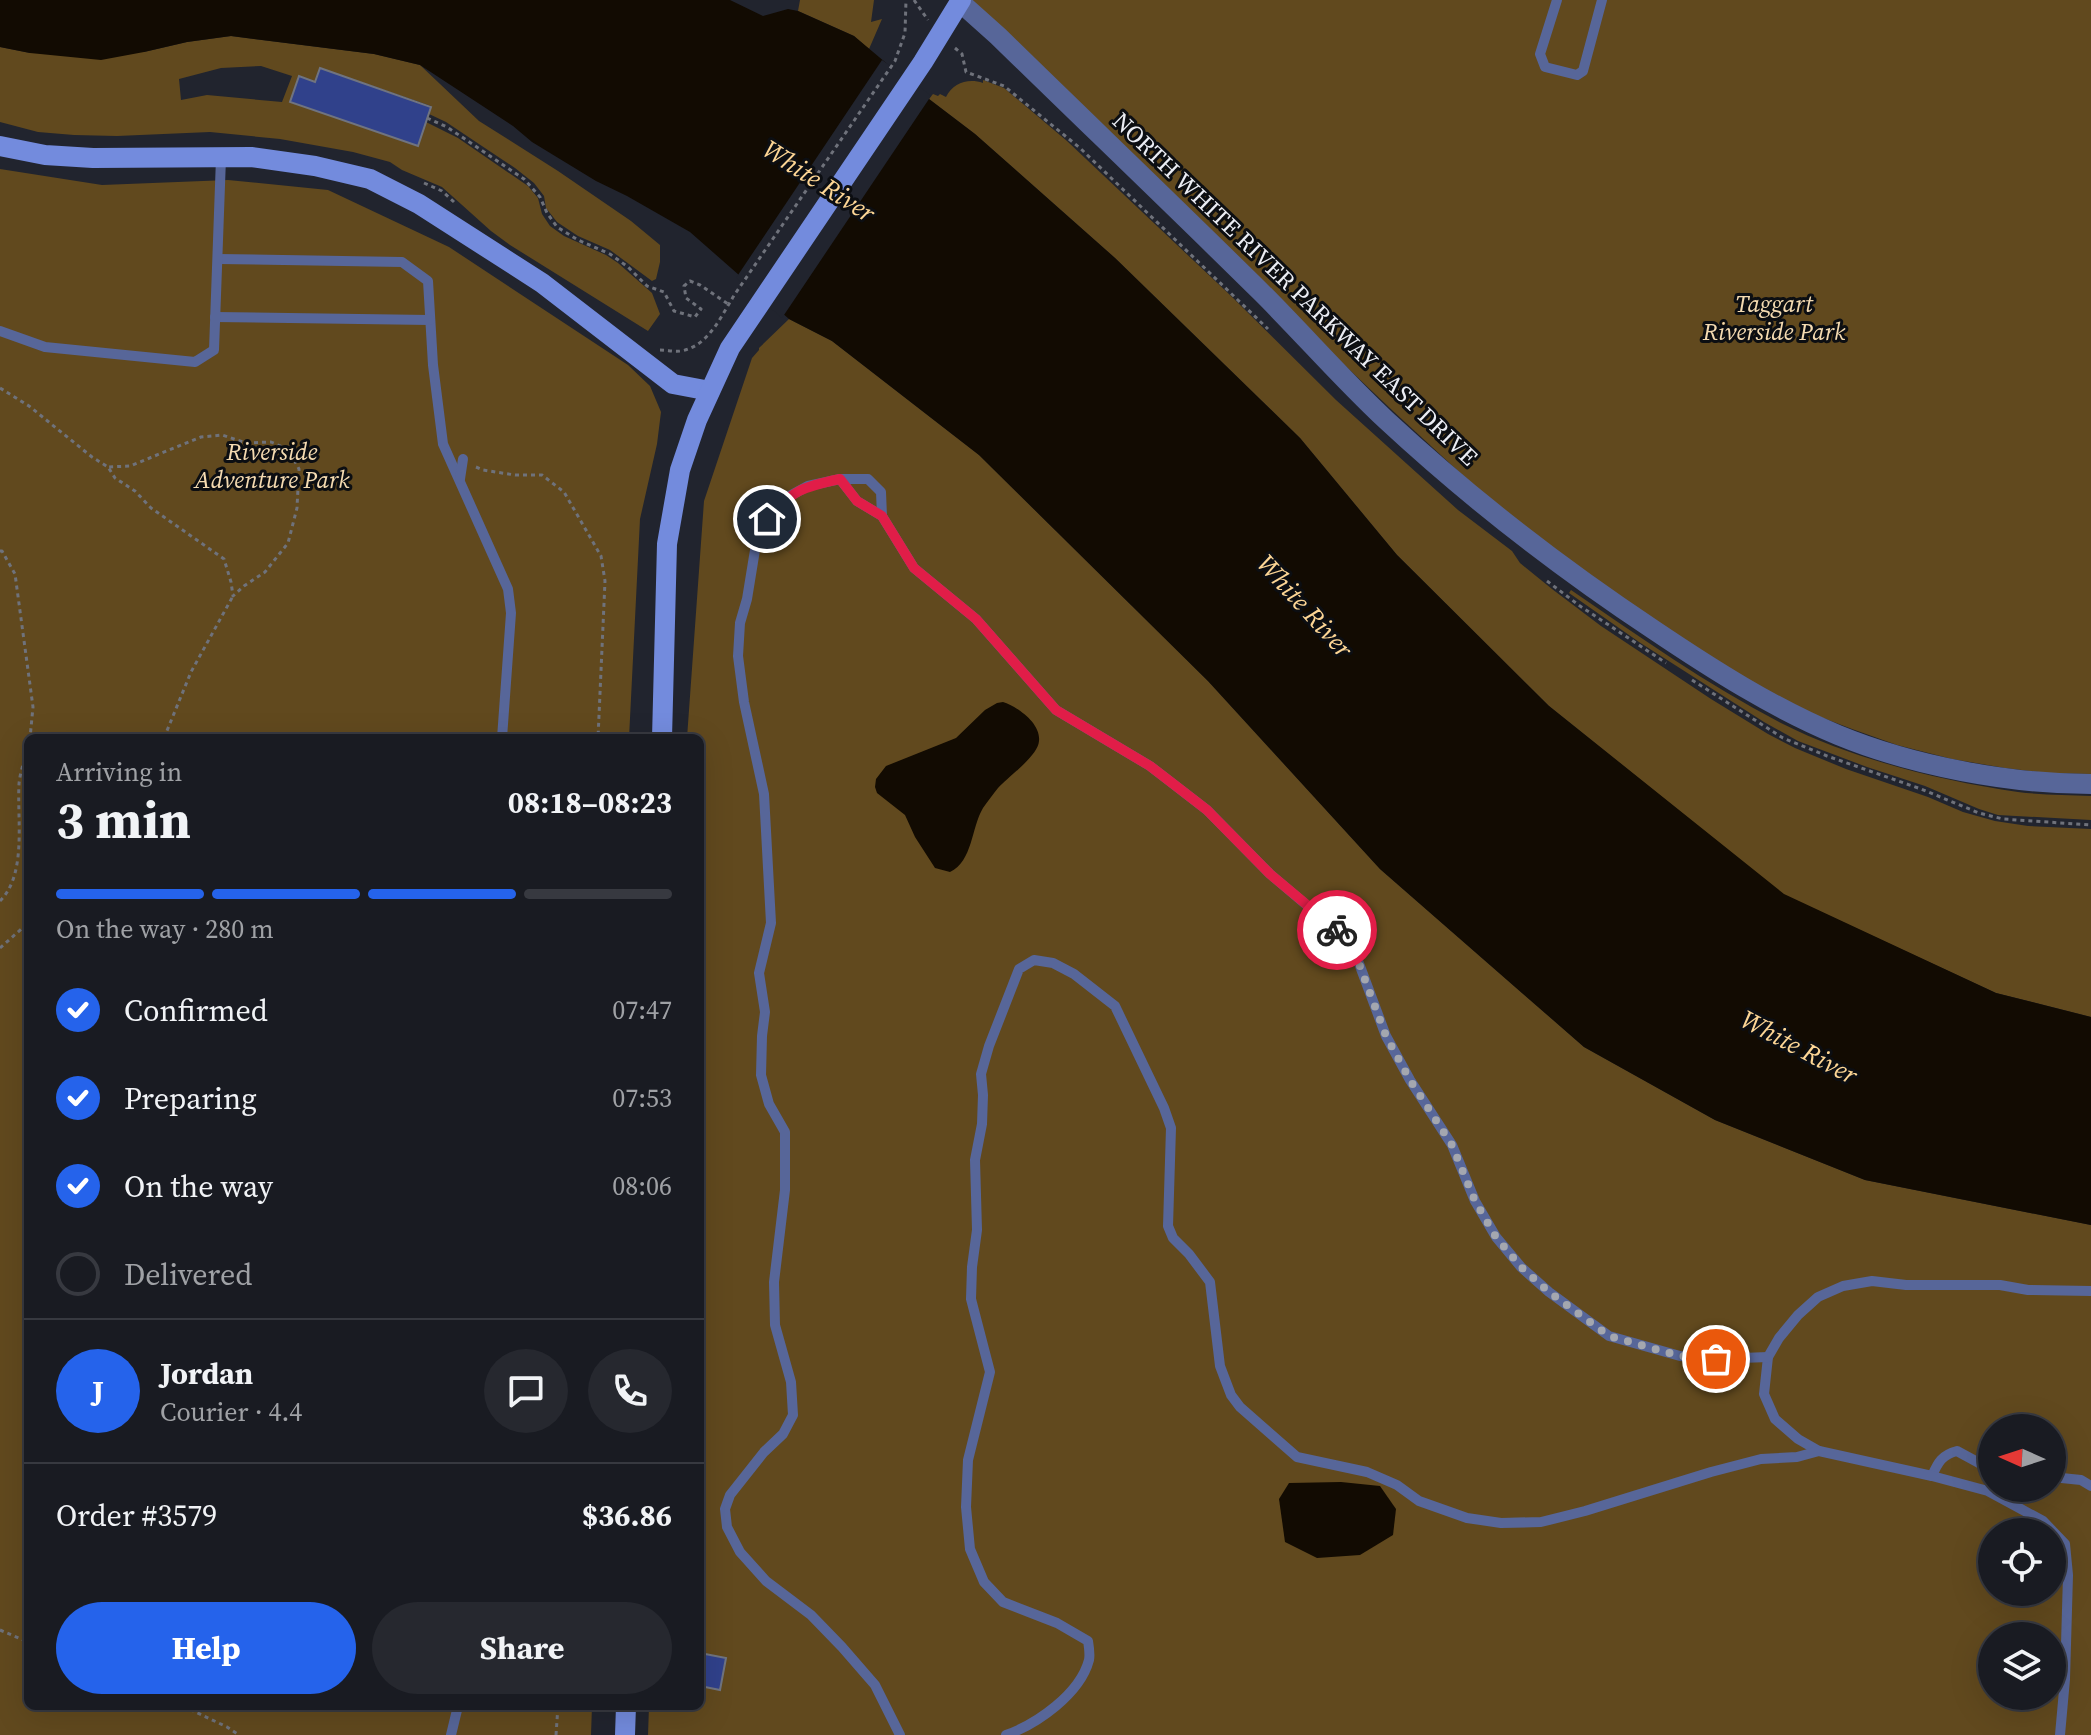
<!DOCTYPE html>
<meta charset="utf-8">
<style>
body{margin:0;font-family:"Source Serif 4",serif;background:#26282f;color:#f1f3f6;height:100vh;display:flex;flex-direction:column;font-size:30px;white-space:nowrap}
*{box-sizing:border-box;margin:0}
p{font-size:26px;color:#9fa1a5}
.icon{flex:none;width:44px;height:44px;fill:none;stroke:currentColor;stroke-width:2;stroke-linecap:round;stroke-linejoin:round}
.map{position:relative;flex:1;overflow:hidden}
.drawer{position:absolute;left:24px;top:734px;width:680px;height:976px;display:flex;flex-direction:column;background:#191b22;border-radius:12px;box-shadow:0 8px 32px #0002,0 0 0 2px #373940}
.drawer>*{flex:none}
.needle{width:52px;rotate:273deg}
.buttons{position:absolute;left:1978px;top:1414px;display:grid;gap:16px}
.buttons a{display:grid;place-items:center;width:88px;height:88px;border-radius:50%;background:#191b22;box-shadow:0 8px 32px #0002,0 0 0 2px #373940;font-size:40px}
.pin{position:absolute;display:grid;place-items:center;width:68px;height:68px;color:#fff;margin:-34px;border:4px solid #fff;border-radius:50%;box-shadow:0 2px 8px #0007}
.courier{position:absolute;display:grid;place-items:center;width:80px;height:80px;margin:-40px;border:6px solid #e11d48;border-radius:50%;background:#fff;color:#222;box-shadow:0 2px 10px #0007}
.overview em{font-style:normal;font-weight:700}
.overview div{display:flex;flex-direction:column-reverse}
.overview{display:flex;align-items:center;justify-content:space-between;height:136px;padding:0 32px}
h1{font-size:52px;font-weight:700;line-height:60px}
.bar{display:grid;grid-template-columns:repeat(4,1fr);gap:12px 8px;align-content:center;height:96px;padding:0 32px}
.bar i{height:10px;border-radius:6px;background:#373940}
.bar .active{background:#2563eb}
.bar p{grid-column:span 4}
.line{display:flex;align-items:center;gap:20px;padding:0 32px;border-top:2px solid #373940}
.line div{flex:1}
.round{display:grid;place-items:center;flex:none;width:84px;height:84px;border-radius:42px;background:#26282f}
ol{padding:0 32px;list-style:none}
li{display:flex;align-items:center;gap:24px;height:88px}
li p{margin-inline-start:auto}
li .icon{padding:8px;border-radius:50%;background:#2563eb;color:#fff;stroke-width:4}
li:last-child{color:#9fa1a5}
li i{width:44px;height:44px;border:4px solid #373940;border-radius:50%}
.action{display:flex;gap:16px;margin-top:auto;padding:16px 32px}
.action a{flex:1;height:92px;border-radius:48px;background:#2563eb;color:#fff;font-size:32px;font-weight:700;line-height:92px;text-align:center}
.action a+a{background:#26282f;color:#f1f3f6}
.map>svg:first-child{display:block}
</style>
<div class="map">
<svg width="2091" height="1735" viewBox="0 0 2091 1735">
<rect width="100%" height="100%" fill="#21242e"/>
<g fill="#61491e" fill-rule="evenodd">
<path d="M 800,0 L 874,0 L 871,22 L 882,19 L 869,49 L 854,36 L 798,11 Z"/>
<path d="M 959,0 L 2091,0 L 2091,774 L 2047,773 L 2005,768 L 1952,759 L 1897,745 L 1852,729 L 1810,713 L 1740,679 L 1600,585 L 1496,506 L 1393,411 Z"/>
<path d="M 231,36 L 374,54 L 420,65 L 479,121 L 558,171 L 631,221 L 660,245 L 660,262 L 656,279 L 652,281 L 610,250 L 578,236 L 557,222 L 546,208 L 544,196 L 534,183 L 515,168 L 446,122 L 429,114 L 431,106 L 320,68 L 315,82 L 298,77 L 290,102 L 417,146 L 426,122 L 458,138 L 528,186 L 538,198 L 542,214 L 550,226 L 564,236 L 606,255 L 618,263 L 652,293 L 660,314 L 648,331 L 510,245 L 491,231 L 442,187 L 402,170 L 390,162 L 353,152 L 280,139 L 210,132 L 117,136 L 74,135 L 38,132 L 0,122 L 0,47 L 30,53 L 144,52 L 187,42 ZM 261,66 L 292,76 L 282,102 L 207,95 L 181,100 L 179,79 L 221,68 Z"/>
<path d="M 983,80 L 1004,88 L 1067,141 L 1230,295 L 1336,400 L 1458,510 L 1512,551 L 1520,563 L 1552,589 L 1601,626 L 1711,699 L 1768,734 L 1795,748 L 1846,769 L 1928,797 L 1963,812 L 1995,821 L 2028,826 L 2091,829 L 2091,1017 L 1996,993 L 1784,895 L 1549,706 L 1397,555 L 1300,438 L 1115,258 L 975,134 L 929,99 L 933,94 L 938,96 L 940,94 L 946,97 C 953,83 968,78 983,83 Z"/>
<path d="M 0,169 L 102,185 L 228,180 L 328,190 L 449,247 L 628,365 L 650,386 L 661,412 L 657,444 L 640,519 L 629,738 L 28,738 L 28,1706 L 592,1706 L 591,1735 L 0,1735 Z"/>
<path d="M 789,319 L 832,341 L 979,455 L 1208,681 L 1380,869 L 1584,1047 L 1715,1120 L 1865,1180 L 2091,1225 L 2091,1735 L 648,1735 L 649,1706 L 700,1706 L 700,738 L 687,738 L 704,501 L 752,358 L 759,350 L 759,348 ZM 1992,1428 L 2052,1428 L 2052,1488 L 1992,1488 ZM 1992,1532 L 2052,1532 L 2052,1592 L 1992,1592 ZM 1992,1636 L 2052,1636 L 2052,1696 L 1992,1696 Z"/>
<path d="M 1571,590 C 1640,637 1709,686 1783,724 C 1852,759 1942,781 2018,792 C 2042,795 2067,795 2091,796 L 2091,820 L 1998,815 L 1979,809 L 1925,786 L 1867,767 L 1798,741 L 1764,722 L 1639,642 L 1569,593 Z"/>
</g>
<g fill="#120b02">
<path d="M 0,0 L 730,0 L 763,16 L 788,9 L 798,11 L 854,36 L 929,99 L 975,134 L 1115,258 L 1300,438 L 1397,555 L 1549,706 L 1784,894 L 1996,993 L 2091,1017 L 2091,1225 L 1865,1180 L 1715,1120 L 1584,1047 L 1380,869 L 1208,681 L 979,455 L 832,341 L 789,319 L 690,232 L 627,196 L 596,181 L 532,142 L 513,126 L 420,65 L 374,54 L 231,36 L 187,42 L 144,52 L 101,60 L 30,53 L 0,47 Z"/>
<path d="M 1003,702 C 1018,707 1041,723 1039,741 C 1038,756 1009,776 998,788 C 993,794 988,801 983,808 C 971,828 973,861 950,872 L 935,868 L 915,837 L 905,815 L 877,793 L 875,787 L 876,779 L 886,766 L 956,738 L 985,710 L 997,703 Z"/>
<path d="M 1341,1482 L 1380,1486 L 1396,1509 L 1393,1535 L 1360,1555 L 1317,1558 L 1285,1542 L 1279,1499 L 1289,1483 Z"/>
</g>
<path fill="#21242e" d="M 882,60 L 913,81 L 931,96 L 782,318 L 736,278 Z"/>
<g fill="#30418b" stroke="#707480" stroke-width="2">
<path d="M 320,68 L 431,107 L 418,146 L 290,102 L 299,76 L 315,82 Z"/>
<path d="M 700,1653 L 726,1658 L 720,1690 L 700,1686 Z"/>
</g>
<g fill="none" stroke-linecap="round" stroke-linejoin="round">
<g stroke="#6f727b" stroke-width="3" stroke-dasharray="4 4" stroke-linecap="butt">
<path d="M 914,0 L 928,20"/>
<path d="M 955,48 L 962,54 L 966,72 L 1004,86 L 1080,148 L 1268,329"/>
<path d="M 427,118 L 447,127 L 524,179 L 540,197 L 547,213 L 557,227 L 578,240 L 610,254 L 628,267 L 647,286 L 664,292 L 674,311 L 695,317 L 701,309 L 686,298 L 684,286 L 690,281 L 700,285 L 728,304"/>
<path d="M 424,183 L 442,191 L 454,202"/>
<path d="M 660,350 C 667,350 674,352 681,351 C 709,346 721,316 735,294 L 895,61 L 905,33 L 906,0"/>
<path d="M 0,388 L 29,406 L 92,457 L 108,467 L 115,478 L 135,491 L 151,508 L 224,559 L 231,582 L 233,596 L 244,586 L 265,572 L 288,543 L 297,508 L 299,469 L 289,450 L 271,442 L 246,443 L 222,435 L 201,437 L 130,466 L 108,467"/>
<path d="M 476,467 L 483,470 L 515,475 L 542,475 L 564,492 L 601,556 L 605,581 L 598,738"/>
<path d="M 0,551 L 2,551 L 15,574 L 33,707 L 30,738"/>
<path d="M 1547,581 L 1580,606 L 1666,663"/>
<path d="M 1692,680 L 1783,738 L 1827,756 L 1921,789 L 1979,813 L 2003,819 L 2091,825"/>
<path d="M 164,738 L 191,672 L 233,596"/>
<path d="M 0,901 C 27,874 17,820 19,784 C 20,772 25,759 28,747"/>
<path d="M 0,948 L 28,923"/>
<path d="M 0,1630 L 28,1642"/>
<path d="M 183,1706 L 227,1727 L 239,1735"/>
<path d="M 556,1735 L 558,1706"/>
</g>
<g stroke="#576699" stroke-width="10">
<path d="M 1557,0 L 1540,54 L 1545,67 L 1577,75 L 1583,71 L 1602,0"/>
<path d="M 218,259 L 402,262 L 428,281 L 433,365 L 443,444 L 508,589 L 511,613 L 502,738"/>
<path d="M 215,317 L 430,320"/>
<path d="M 0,331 L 45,347 L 195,362 L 214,350 L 221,158"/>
<path d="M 460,479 L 463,459"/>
<path d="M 840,479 L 857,501 L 882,516"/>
<path d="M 1819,1451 L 1798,1439 L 1775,1419 L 1764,1394 L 1768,1357 L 1779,1338 L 1798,1315 L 1818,1297 L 1843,1286 L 1872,1281 L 1906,1285 L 2000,1285 L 2028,1290 L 2091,1291"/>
<path d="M 1932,1476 C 1938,1462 1942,1455 1957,1451 L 1992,1470"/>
<path d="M 2052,1477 L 2081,1480 L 2091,1486"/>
<path d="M 451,1735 L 458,1706"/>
<path d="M 900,1735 L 875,1685 L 842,1647 L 811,1615 L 766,1581 L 740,1552 L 727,1527 L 725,1509 L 730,1495 L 764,1452 L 783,1434 L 793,1415 L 791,1382 L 775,1325 L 774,1282 L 785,1190 L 785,1132 L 769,1104 L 761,1075 L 762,1036 L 765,1012 L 759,973 L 771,923 L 764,794 L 744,702 L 738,656 L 740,623 L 747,599 L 755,550 L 767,519 L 786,498 L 808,486 L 840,479 L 868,479 L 881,492 L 882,516 L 914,568 L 976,619 L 1056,710 L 1150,766 L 1207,810 L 1270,874 L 1342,935 L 1354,950 L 1386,1036 L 1410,1080 L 1452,1145 L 1475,1201 L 1496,1237 L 1521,1267 L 1549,1292 L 1609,1336 L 1680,1356 L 1716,1359 L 1768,1357"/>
<path d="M 1006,1735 C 1037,1724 1080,1694 1089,1660 C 1090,1655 1089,1647 1088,1641 L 1057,1623 L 1003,1602 L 984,1582 L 970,1549 L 966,1507 L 968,1460 L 990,1372 L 971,1299 L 972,1267 L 977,1230 L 975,1160 L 982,1124 L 983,1095 L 981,1074 L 989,1046 L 1019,969 L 1034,960 L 1053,963 L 1074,974 L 1115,1006 L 1164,1108 L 1171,1128 L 1168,1226 L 1173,1238 L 1189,1254 L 1210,1282 L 1220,1366 L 1231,1395 L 1240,1407 L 1297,1457 L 1367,1472 L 1397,1485 L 1419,1501 L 1467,1518 L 1501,1523 L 1541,1522 L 1585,1511 L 1711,1472 L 1761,1459 L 1797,1457 L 1819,1451 L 1932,1476 L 1988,1491 L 2043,1521 L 2065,1544 L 2068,1575 L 2065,1679 L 2060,1735"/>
</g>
<path stroke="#576699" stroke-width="20" d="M 960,2 L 998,36 C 1086,122 1175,207 1262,293 C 1304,335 1343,380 1386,420 C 1470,498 1559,567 1654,630 C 1712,669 1773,708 1838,735 C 1913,766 2010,784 2091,784"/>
<g stroke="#738bdd" stroke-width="20">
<path d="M 0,146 L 45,155 L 93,158 L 251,157 L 315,166 L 370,179 L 419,204 L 542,283 L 673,384 L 710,391"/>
<path d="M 662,738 L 667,544 L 680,470 L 697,420 L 730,348 L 923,62 L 961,0"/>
<path d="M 625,1735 L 626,1706"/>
</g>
</g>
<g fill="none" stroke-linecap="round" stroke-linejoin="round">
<path stroke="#a4a7af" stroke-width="8" stroke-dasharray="0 14.4" d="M 1337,930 L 1354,950 L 1386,1036 L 1410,1080 L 1452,1145 L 1475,1201 L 1496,1237 L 1521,1267 L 1549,1292 L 1609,1336 L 1680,1356 L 1716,1359"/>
<path stroke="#e11d48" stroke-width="10" d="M 767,519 C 793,490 802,487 840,479 L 857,501 L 882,516 L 914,568 L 976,619 L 1056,710 L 1150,766 L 1176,786 L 1207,810 L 1270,874 L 1337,930"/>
</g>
<g text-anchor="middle" stroke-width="6" stroke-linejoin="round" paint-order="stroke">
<g font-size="24" fill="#ebedf4" stroke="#0c0e12">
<text transform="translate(1295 289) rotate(44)" y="8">NORTH WHITE RIVER PARKWAY EAST DRIVE</text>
</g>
<g font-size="24" font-style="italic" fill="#f5dbb1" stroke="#0c0e12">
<text x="1774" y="312">Taggart<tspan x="1774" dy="28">Riverside Park</tspan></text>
<text x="272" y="460">Riverside<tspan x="272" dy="28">Adventure Park</tspan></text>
</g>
<g font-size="26" font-style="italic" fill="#fdd695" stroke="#0c0e12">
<text transform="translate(819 181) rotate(33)" y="9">White River</text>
<text transform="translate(1305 606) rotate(48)" y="9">White River</text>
<text transform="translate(1799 1047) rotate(28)" y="9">White River</text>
</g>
</g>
</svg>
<div class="buttons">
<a><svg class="needle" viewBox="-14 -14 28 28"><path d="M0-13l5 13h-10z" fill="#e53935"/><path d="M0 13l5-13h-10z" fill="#9fa1a5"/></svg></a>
<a><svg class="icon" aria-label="locate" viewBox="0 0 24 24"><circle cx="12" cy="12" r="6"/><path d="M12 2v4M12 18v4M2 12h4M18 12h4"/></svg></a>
<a><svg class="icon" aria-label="layers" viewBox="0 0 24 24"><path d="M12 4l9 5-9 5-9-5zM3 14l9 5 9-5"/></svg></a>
</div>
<div class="pin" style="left:1716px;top:1359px;background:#ea580c"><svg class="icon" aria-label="bag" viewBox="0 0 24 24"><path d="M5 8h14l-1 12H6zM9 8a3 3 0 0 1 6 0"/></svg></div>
<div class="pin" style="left:767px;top:519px;background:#1f2937"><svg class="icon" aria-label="home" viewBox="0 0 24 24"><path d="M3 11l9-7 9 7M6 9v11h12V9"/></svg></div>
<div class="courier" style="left:1337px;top:930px"><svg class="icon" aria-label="bike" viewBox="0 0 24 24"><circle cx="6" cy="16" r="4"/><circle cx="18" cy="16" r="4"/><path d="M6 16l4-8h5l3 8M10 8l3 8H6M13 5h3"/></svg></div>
<section class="drawer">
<div class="overview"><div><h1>3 min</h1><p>Arriving in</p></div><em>08:18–08:23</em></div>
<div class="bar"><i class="active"></i><i class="active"></i><i class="active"></i><i></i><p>On the way · 280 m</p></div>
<ol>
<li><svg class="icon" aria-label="check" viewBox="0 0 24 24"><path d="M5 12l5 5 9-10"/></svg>Confirmed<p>07:47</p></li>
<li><svg class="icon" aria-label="check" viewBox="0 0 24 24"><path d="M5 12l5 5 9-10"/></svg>Preparing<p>07:53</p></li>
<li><svg class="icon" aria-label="check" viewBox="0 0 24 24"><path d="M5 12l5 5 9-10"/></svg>On the way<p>08:06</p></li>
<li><i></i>Delivered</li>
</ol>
<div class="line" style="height:144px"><b class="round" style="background:#2563eb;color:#fff">J</b><div><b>Jordan</b><p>Courier · 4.4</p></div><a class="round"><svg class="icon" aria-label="chat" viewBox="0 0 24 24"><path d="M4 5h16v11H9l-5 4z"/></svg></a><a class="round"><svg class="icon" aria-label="phone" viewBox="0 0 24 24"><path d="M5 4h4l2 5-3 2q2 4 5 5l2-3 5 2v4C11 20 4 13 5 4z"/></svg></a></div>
<div class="line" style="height:104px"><div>Order #3579</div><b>$36.86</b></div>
<div class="action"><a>Help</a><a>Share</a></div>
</section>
</div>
